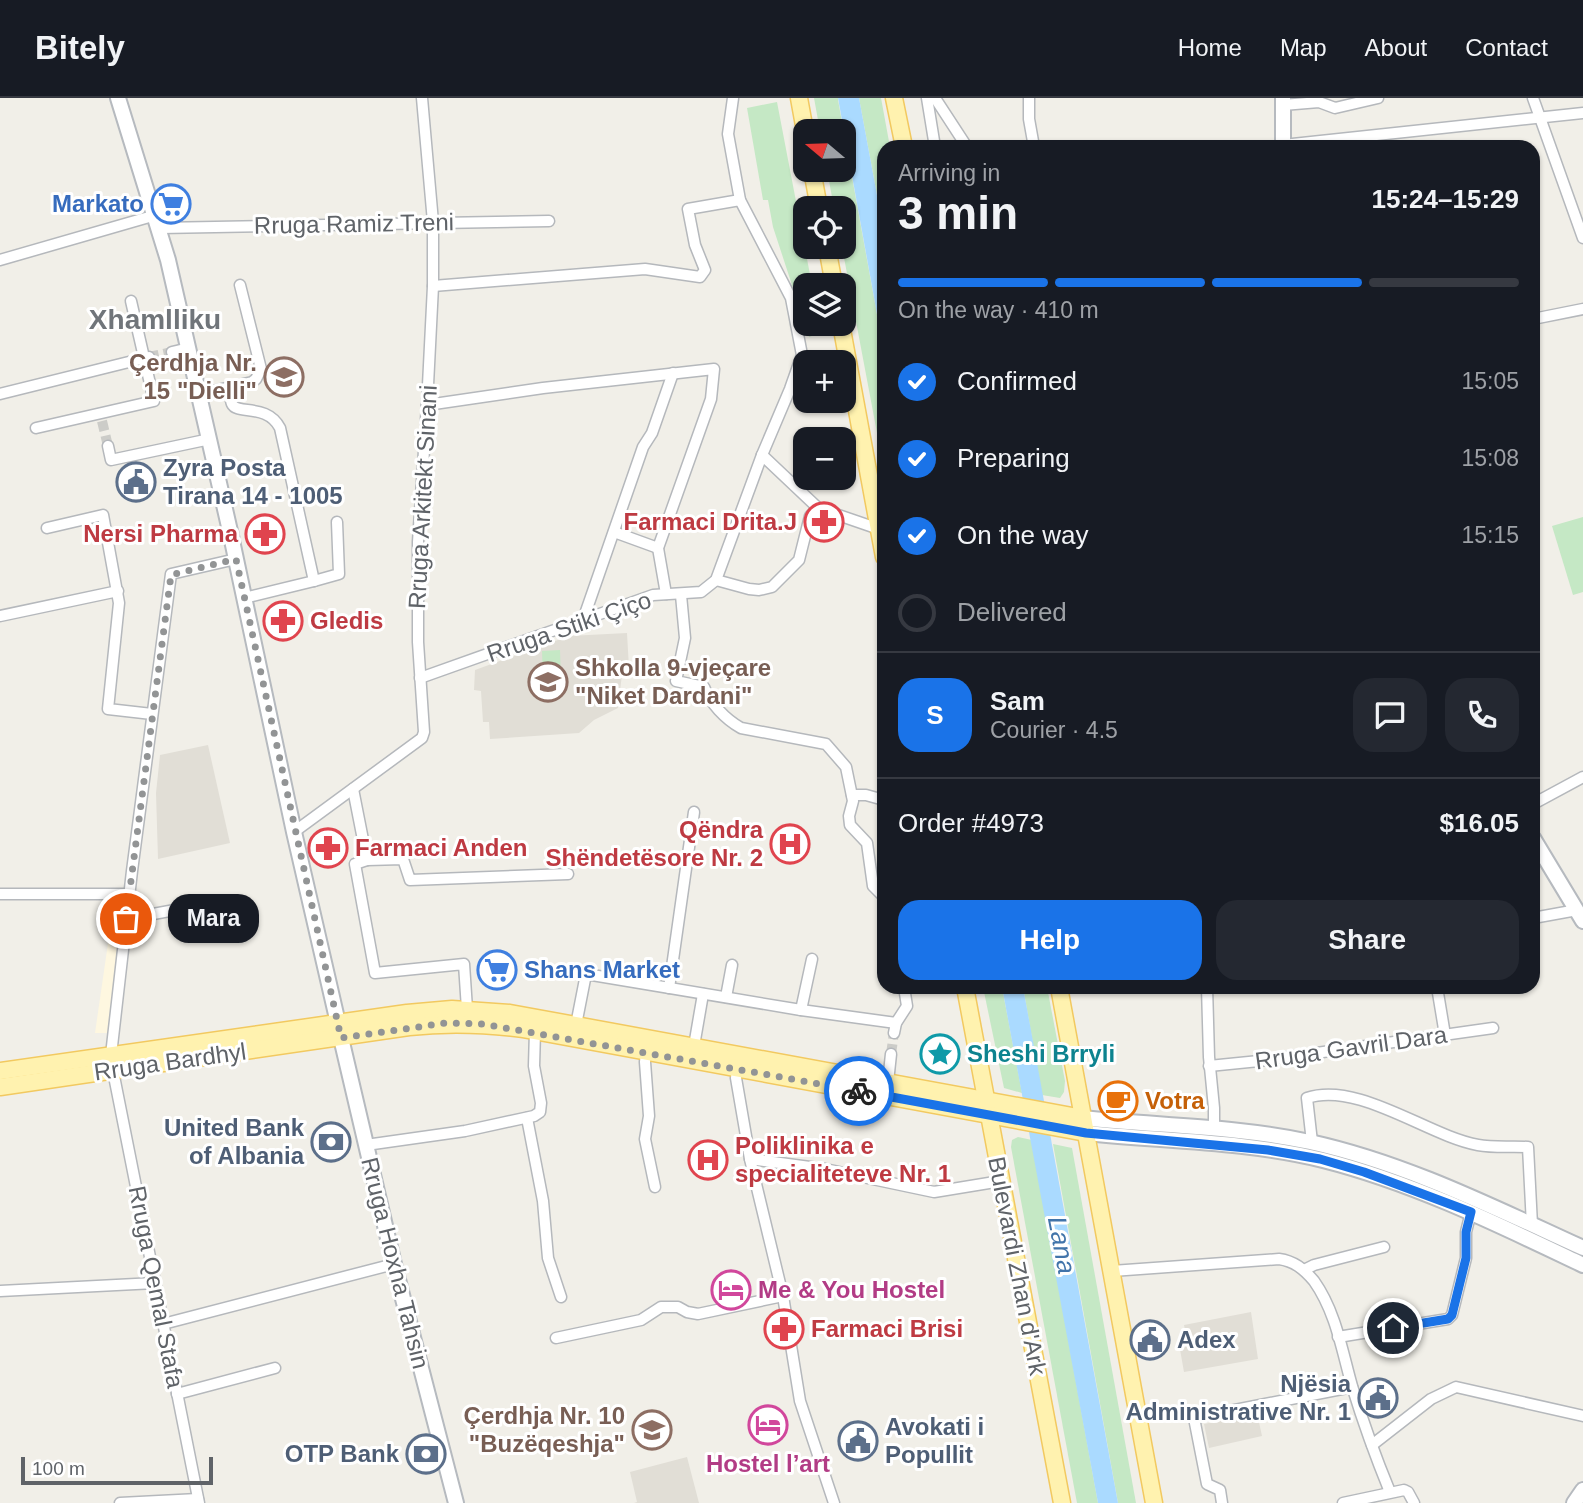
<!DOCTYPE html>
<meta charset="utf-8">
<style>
body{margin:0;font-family:Arial,sans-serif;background:#242831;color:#f1f3f6;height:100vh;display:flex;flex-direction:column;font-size:26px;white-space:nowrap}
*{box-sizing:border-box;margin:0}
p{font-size:23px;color:#9ea1a6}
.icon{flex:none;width:38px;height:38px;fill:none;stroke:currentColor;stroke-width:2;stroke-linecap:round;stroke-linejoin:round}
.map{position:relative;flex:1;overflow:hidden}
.drawer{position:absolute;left:877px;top:42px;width:663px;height:854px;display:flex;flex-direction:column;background:#171b24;border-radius:21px;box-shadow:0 2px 5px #0004}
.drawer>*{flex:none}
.needle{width:46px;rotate:289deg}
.tools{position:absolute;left:793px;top:21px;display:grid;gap:14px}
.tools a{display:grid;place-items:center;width:63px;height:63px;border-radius:14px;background:#171b24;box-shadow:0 2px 5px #0004;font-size:35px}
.scale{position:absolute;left:21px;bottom:18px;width:192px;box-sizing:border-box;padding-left:7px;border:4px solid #5f6368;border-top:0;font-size:19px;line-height:24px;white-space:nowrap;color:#5f6368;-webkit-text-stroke:5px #fff;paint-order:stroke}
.pin{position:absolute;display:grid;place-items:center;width:60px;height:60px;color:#fff;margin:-30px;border:4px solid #fff;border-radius:50%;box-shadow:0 2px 7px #0007}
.courier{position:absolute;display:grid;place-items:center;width:70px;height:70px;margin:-35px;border:5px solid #1a73e8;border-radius:50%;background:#fff;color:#222;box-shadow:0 2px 9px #0007}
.bubble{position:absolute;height:49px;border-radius:21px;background:#171b24;box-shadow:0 2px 5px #0004;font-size:23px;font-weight:600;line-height:49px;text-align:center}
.head em{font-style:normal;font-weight:600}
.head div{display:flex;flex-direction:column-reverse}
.head{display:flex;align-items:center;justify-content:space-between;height:119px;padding:0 21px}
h1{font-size:46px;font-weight:600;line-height:52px}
.bar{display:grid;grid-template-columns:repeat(4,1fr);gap:10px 7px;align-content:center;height:84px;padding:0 21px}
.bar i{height:9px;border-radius:5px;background:#363941}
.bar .current{background:#1a73e8}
.bar p{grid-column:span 4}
.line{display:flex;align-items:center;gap:18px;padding:0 21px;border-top:2px solid #363941}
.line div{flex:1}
.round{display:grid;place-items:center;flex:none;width:74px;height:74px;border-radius:21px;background:#242831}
ol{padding:0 21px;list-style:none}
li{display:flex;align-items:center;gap:21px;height:77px}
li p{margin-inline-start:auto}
li .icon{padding:7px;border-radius:50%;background:#1a73e8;color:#fff;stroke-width:4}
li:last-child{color:#9ea1a6}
li i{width:38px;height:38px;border:4px solid #363941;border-radius:50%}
.action{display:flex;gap:14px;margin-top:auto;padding:14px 21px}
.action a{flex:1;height:80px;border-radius:21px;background:#1a73e8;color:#fff;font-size:28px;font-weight:600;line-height:80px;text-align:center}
.action a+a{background:#242831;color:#f1f3f6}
header{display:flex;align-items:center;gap:42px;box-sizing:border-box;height:98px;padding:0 35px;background:#171b24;border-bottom:2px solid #363941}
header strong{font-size:33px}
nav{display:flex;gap:38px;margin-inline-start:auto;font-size:24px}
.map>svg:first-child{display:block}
</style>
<header>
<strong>Bitely</strong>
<nav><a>Home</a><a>Map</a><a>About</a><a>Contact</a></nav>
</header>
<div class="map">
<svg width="1583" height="1405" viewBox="0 0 1583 1405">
<rect width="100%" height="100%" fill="#f1efe8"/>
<path fill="#fef7e0" d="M 114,804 L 123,804 L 109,935 L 95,935 Z"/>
<g fill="#e1ded6">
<path d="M 627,535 L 629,570 L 622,576 L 618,610 L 594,622 L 579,635 L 490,641 L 489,624 L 483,624 L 481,593 L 474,592 L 475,572 L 569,538 Z"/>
<path d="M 208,647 L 230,745 L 158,761 L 156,695 L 160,657 Z"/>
<path d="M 1251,1214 L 1258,1261 L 1184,1274 L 1178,1240 L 1186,1238 L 1184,1227 Z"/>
<path d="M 1257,1315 L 1262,1338 L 1209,1350 L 1204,1326 Z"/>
<path d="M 687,1359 L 699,1405 L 634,1405 L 637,1404 L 630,1374 Z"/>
</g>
<g fill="#c5e8c5">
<path d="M 814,0 L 838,0 L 838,2 L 884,255 L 884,372 L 842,149 L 844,149 L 844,110 L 834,110 L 827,72 L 844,72 L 844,33 L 820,33 Z"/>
<path d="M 859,0 L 881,0 L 890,49 L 884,49 L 884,135 Z"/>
<path d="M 777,4 L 812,187 L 805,187 L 805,226 L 819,226 L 821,235 L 809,239 L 773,129 L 768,102 L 763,102 L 747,10 Z"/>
<path d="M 1583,419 L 1583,494 L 1573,497 L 1552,428 Z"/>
<path d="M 560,552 L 561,583 L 543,584 L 542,553 Z"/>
<path d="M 983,889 L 1002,889 L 1022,995 L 1004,990 Z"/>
<path d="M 1023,889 L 1047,889 L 1065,983 L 1064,994 L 1060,1000 L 1042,997 Z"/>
<path d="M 1018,1039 L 1032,1042 L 1098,1405 L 1077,1405 L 1011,1049 L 1012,1042 Z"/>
<path d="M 1053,1046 L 1072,1050 L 1136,1405 L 1118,1405 Z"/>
</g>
<g fill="#aadaff">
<path d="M 838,0 L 859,0 L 884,135 L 884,255 Z"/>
<path d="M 1002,889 L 1023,889 L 1118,1405 L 1098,1405 Z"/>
</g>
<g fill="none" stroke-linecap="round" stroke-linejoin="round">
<g stroke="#ccccc8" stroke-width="10" stroke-dasharray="10 5" stroke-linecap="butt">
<path d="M 149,259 L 172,254"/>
<path d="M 102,323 L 108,348"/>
<path d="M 891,956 L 894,935"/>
</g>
<g stroke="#b5b8bc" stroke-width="13">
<g id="street">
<path d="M 927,0 L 935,49"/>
<path d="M 935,0 L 967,49"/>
<path d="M 1029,0 L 1029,21 L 1034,49"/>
<path d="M 1533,0 L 1583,140"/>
<path d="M 1283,7 L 1319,4 L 1335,10 L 1378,0"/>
<path d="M 1283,47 L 1583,15"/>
<path d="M 160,130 L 549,123"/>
<path d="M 0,162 L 156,117"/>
<path d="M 433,188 L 645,171 L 700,179 L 705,172 L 695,147 L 688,111 L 740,102"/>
<path d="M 1533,221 L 1583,211"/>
<path d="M 172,254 L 189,250"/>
<path d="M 229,289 C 230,294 230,301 232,306 C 237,317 267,305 280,330 L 314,483 L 244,500"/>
<path d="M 0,296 L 149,259"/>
<path d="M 200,296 L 252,284 L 256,281 L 261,271 L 240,187"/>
<path d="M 427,307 L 543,290 L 714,271 L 711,301 L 658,450 L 666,496"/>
<path d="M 36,330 L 154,303 L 131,203"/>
<path d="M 108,348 L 111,362 L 210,341"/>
<path d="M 762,357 L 818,410 L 879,431"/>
<path d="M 47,430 L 103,417 L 119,505 L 108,611 L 152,616"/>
<path d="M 614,434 L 658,450"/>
<path d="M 716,482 L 749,491 L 759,492 L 772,489 L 799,462 L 810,418 L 818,410"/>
<path d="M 314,483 L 339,476 L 337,424"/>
<path d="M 681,497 L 685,540 L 676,583 L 704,589 C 710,605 725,621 741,630 L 826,646 L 846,669 L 853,703 L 849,718 L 850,727 L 867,745 L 873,788 L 884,799"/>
<path d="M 0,518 L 118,493"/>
<path d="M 583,522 L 643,349 L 652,335 L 673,275"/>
<path d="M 420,580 L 653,497 L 701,494 L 716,482 L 762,357 L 790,291 L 802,257 L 791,200 L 740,102 L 728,36 L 733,0"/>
<path d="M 353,691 L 367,762 L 355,766 L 375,875 L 464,866 L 467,911"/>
<path d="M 852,697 L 866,697 L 884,702"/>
<path d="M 1533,706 L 1583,679"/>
<path d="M 294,734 L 422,640 L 424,634 L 418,544 L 418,444 L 427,307 L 433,188 L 433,124 L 422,0"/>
<path d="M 367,762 L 403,761 L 410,782 L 568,776"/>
<path d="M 0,796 L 129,796"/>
<path d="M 1533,820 L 1577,812"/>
<path d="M 126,821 L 202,807 L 206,827"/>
<path d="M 1207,889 L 1209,959 L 1214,1010 L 1214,1031"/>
<path d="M 1437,889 L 1445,937"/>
<path d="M 669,890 L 694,714"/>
<path d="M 726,899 L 732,867"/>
<path d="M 801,912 L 812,861"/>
<path d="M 576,927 L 586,876 L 801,912 L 896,925"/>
<path d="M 894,935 L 896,925 L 907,908 L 904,889"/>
<path d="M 694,948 L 703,896"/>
<path d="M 646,954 L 645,964 L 649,1018 L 645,1041 L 655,1089"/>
<path d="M 111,957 L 132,773 L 171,476 L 236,461"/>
<path d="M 1209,968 L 1259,963 L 1493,930"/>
<path d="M 737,971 L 736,980 L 750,1061 L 783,1198 L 800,1303 L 834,1405"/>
<path d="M 113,973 L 199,1405"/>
<path d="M 888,984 L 891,956"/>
<path d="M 527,1020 L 543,1103 L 548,1160 L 561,1199"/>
<path d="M 1312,1044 L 1307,1000 C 1359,983 1428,1038 1478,1047 C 1494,1050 1512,1048 1528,1049 L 1532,1127"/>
<path d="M 366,1047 L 465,1033 L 534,1018 L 540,1014 L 541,1005 L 534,968 L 535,933"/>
<path d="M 750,1061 L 825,1071 L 934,1094 L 1001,1083"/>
<path d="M 1304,1172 L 1314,1167 L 1384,1149"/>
<path d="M 1112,1173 L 1279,1161 C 1294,1163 1304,1171 1314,1183 C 1336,1214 1342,1253 1352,1288 C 1363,1324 1376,1360 1390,1394"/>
<path d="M 0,1193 L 155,1185"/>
<path d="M 163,1226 L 394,1166"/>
<path d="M 1338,1239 L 1448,1221 L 1452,1217 L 1466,1160 L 1466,1134 L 1471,1114"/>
<path d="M 556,1240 L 641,1222 L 661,1209 L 678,1209 L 687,1214 L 698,1216 L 783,1198"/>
<path d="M 177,1296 L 275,1270"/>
<path d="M 1372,1347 L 1431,1301 L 1456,1289 L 1583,1318"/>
<path d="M 120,1405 L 198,1401"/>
<path d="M 1222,1405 L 1220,1392 L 1207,1386 L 1194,1320 L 1352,1289"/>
<path d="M 1343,1405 L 1404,1392 L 1408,1394 L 1414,1405"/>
</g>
</g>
<g stroke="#b6babf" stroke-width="18">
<g id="secondary">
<path d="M 118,0 L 168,162 L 230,433 L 294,734 L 338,925"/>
<path d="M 1283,0 L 1283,49"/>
<path d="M 1533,740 L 1583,823"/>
<path d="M 341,940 L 394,1166 L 456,1405"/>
<path d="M 1083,1020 C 1158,1028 1236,1028 1310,1044 C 1406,1065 1495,1110 1583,1150"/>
<path d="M 1086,1035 C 1164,1043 1246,1043 1323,1062 C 1414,1085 1499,1127 1583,1167"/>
<path d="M 1574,1405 L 1583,1392"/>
</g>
</g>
<g stroke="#f2c960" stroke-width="19">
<g id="primary">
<path d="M 799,0 L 805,33"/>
<path d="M 894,0 L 904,49"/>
<path d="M 812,72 L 819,110"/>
<path d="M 827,149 L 834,187"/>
<path d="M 841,226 L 884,459"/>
<path d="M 965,889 L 1062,1405"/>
<path d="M 1059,889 L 1154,1405"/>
<path d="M 0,973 L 407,915 L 452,911 L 510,915 L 1083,1020"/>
<path d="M 0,989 L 409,929 C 453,924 492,926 535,933 L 1086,1035"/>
</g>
</g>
<use href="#street" stroke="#fff" stroke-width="10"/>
<use href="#secondary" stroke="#fff" stroke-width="14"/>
<use href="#primary" stroke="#fff2af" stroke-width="16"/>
</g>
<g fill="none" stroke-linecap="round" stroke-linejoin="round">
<path stroke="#929495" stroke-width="7" stroke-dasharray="0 12.6" d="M 126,821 L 171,477 L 236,461 L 341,940 L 446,925 L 483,926 L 859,993"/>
<path stroke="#1a73e8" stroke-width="9" d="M 859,993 L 1086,1035 L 1268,1052 L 1320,1061 L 1364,1074 L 1471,1114 L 1466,1134 L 1466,1160 L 1452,1217 L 1448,1221 L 1393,1230"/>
</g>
<defs>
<g id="supermarket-ring" transform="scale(2.0125)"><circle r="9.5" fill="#fff" stroke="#3f7fe0" stroke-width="1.5"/><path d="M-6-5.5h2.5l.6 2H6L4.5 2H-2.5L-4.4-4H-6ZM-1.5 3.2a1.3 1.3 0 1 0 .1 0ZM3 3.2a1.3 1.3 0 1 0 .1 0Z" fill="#3f7fe0"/></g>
<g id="school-ring" transform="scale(2.0125)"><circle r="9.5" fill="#fff" stroke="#8d6e63" stroke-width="1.5"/><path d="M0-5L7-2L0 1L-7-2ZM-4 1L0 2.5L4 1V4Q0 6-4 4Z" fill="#8d6e63"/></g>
<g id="civic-ring" transform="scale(2.0125)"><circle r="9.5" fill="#fff" stroke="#5c6f8a" stroke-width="1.5"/><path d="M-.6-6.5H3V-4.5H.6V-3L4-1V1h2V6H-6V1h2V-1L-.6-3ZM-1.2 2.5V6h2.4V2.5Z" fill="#5c6f8a"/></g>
<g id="pharmacy-ring" transform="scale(2.0125)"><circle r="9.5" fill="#fff" stroke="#e0444e" stroke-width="1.5"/><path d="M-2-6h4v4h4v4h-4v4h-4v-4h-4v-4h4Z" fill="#e0444e"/></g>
<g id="hospital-ring" transform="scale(2.0125)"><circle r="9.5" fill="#fff" stroke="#e0444e" stroke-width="1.5"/><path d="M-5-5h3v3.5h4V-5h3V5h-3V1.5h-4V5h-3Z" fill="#e0444e"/></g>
<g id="sight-ring" transform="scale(2.0125)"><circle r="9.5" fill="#fff" stroke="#0f9aa8" stroke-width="1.5"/><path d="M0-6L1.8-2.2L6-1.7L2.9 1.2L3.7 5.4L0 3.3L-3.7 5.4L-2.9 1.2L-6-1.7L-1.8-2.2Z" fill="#0f9aa8"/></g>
<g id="cafe-ring" transform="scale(2.0125)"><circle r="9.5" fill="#fff" stroke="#e8710a" stroke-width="1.5"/><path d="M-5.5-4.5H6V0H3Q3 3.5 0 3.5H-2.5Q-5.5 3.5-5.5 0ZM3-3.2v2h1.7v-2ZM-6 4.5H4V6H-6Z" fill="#e8710a"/></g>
<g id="bank-ring" transform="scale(2.0125)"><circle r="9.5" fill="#fff" stroke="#5c6f8a" stroke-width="1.5"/><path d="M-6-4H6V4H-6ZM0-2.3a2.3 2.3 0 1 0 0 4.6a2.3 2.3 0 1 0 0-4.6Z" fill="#5c6f8a"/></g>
<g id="hotel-ring" transform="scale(2.0125)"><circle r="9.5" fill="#fff" stroke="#d1479c" stroke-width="1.5"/><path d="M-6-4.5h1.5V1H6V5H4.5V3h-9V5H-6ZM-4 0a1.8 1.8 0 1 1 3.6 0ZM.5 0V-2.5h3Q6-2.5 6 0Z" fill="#d1479c"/></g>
</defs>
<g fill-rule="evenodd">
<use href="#supermarket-ring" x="171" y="106"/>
<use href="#school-ring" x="284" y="279"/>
<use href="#civic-ring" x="136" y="384"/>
<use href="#pharmacy-ring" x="824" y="424"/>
<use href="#pharmacy-ring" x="265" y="436"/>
<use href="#pharmacy-ring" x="283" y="523"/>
<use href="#school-ring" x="548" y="584"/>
<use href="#hospital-ring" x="790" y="746"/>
<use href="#pharmacy-ring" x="328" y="750"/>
<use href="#supermarket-ring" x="497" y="872"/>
<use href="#sight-ring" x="940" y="956"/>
<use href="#cafe-ring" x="1118" y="1003"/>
<use href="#bank-ring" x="331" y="1044"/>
<use href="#hospital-ring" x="708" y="1062"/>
<use href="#hotel-ring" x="731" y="1192"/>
<use href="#pharmacy-ring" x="784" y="1231"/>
<use href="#civic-ring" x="1150" y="1242"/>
<use href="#civic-ring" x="1378" y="1300"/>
<use href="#hotel-ring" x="768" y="1327"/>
<use href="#school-ring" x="652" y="1332"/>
<use href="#civic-ring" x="858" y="1343"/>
<use href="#bank-ring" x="426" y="1356"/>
</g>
<g text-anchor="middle" stroke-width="6" stroke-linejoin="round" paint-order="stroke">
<g font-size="24" font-weight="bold" fill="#366cbe" stroke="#fff" text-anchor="end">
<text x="144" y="114">Markato</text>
<text x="524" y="880" text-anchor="start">Shans Market</text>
</g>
<g font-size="24" fill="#5f6368" stroke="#fff">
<text transform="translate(354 126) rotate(-1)" y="8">Rruga Ramiz Treni</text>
<text transform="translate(423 399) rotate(-87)" y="8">Rruga Arkitekt Sinani</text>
<text transform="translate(569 529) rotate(-19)" y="8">Rruga Stiki Çiço</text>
<text transform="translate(1351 950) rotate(-8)" y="8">Rruga Gavril Dara</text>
<text transform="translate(170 964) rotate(-8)" y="8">Rruga Bardhyl</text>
<text transform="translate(395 1165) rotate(76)" y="8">Rruga Hoxha Tahsin</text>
<text transform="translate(1017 1168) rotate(79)" y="8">Bulevardi Zhan d'Ark</text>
<text transform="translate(156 1189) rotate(79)" y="8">Rruga Qemal Stafa</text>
</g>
<g font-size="24" font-weight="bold" fill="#785e54" stroke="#fff" text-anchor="end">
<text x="257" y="273">Çerdhja Nr.<tspan x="257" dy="28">15 "Dielli"</tspan></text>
<text x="575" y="578" text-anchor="start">Shkolla 9-vjeçare<tspan x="575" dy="28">"Niket Dardani"</tspan></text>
<text x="625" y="1326">Çerdhja Nr. 10<tspan x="625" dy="28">"Buzëqeshja"</tspan></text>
</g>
<g font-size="24" font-weight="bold" fill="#4e5e75" stroke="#fff" text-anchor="start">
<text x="163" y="378">Zyra Posta<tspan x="163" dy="28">Tirana 14 - 1005</tspan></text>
<text x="304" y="1038" text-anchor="end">United Bank<tspan x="304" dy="28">of Albania</tspan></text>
<text x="1177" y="1250">Adex</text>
<text x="1351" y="1294" text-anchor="end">Njësia<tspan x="1351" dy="28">Administrative Nr. 1</tspan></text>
<text x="885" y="1337">Avokati i<tspan x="885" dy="28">Popullit</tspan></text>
<text x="399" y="1364" text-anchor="end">OTP Bank</text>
</g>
<g font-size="24" font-weight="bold" fill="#be3a42" stroke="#fff" text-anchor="start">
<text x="797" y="432" text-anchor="end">Farmaci Drita.J</text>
<text x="238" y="444" text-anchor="end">Nersi Pharma</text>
<text x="310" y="531">Gledis</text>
<text x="763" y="740" text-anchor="end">Qëndra<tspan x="763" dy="28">Shëndetësore Nr. 2</tspan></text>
<text x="355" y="758">Farmaci Anden</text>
<text x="735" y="1056">Poliklinika e<tspan x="735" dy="28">specialiteteve Nr. 1</tspan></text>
<text x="811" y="1239">Farmaci Brisi</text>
</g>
<g font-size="24" font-weight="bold" fill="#0d838f" stroke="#fff" text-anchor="start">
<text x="967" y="964">Sheshi Brryli</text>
</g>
<g font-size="24" font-weight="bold" fill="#c56008" stroke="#fff" text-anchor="start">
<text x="1145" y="1011">Votra</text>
</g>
<g font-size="24" font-weight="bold" fill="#b23c85" stroke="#fff" text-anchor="start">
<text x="758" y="1200">Me &amp; You Hostel</text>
<text x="768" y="1374" text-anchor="middle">Hostel l’art</text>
</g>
<g font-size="26" font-style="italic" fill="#4174aa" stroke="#fff">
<text transform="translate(1062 1147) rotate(79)" y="9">Lana</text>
</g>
<g font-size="28" font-weight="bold" fill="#70757a" stroke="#fff">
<text x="155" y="231">Xhamlliku</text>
</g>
</g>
</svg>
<div class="tools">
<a><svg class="needle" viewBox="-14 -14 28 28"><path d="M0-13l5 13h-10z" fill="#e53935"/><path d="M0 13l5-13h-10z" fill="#9ea1a6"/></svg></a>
<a><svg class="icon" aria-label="locate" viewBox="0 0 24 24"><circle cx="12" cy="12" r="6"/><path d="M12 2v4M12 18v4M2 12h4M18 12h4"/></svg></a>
<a><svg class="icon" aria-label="layers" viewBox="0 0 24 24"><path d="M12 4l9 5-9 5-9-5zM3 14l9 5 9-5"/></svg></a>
<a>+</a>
<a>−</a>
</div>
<div class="scale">100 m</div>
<div class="pin" style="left:126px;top:821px;background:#ea580c"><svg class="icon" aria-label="bag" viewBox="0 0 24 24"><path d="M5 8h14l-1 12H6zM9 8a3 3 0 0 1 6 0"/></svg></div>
<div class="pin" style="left:1393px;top:1230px;background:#1f2937"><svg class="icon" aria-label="home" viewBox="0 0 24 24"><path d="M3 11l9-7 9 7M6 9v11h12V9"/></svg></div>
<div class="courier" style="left:859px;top:993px"><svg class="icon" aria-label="bike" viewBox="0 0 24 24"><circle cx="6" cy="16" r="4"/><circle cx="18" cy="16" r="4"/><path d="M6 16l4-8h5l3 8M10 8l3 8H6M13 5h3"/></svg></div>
<div class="bubble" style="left:168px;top:796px;width:91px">Mara</div>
<section class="drawer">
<div class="head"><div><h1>3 min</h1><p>Arriving in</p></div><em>15:24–15:29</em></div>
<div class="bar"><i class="current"></i><i class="current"></i><i class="current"></i><i></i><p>On the way · 410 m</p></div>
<ol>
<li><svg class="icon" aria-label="check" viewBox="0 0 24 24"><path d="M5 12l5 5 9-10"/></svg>Confirmed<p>15:05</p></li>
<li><svg class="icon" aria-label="check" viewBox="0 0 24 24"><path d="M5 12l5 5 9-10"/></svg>Preparing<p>15:08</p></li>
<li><svg class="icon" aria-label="check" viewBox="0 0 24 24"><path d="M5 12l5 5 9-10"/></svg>On the way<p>15:15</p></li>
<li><i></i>Delivered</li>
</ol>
<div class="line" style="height:126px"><b class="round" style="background:#1a73e8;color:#fff">S</b><div><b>Sam</b><p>Courier · 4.5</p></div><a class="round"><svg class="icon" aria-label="chat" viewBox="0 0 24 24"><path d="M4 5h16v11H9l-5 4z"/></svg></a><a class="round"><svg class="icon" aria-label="phone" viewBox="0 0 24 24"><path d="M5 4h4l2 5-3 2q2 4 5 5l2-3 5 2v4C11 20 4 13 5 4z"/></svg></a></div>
<div class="line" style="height:91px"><div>Order #4973</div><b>$16.05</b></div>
<div class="action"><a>Help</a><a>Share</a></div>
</section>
</div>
